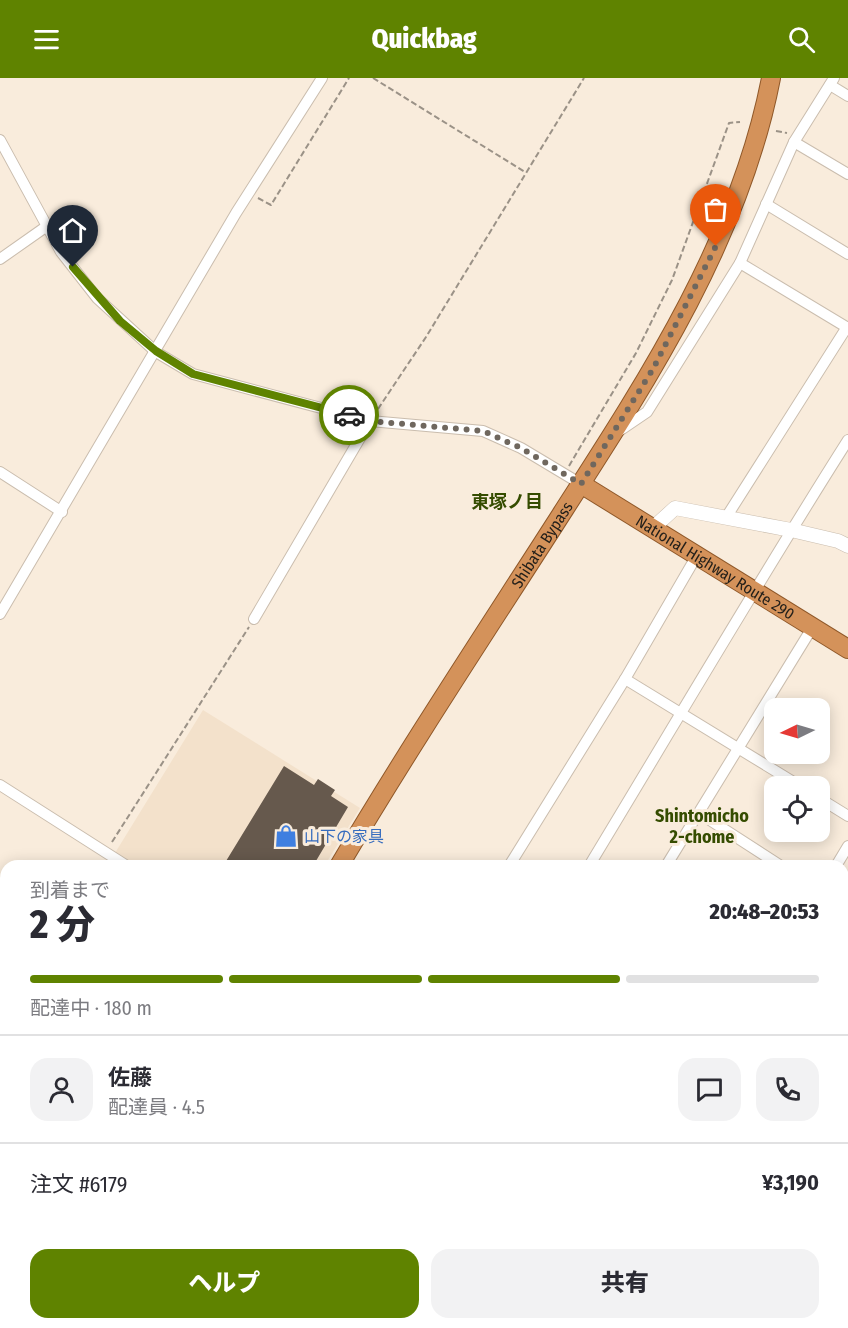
<!DOCTYPE html>
<html lang="ja">
<meta charset="utf-8">
<style>
body{margin:0;font-family:"Fira Sans Condensed","Noto Sans JP",sans-serif;background:#f2f2f3;color:#2b2b33;height:100vh;display:flex;flex-direction:column;font-size:22px;white-space:nowrap}
*{box-sizing:border-box;margin:0}
p{font-size:20px;color:#7c7c81}
.icon{flex:none;width:33px;height:33px;fill:none;stroke:currentColor;stroke-width:2;stroke-linecap:round;stroke-linejoin:round}
.map{position:relative;flex:1;overflow:hidden}
.side{position:absolute;left:0px;top:782px;width:849px;height:470px;display:flex;flex-direction:column;background:#fff;border-radius:18px 18px 0 0;box-shadow:0 3px 15px #0003}
.side>*{flex:none}
.needle{width:39px;rotate:265deg}
.fabs{position:absolute;left:764px;top:620px;display:grid;gap:12px}
.fabs a{display:grid;place-items:center;width:66px;height:66px;border-radius:12px;background:#fff;box-shadow:0 3px 15px #0003;font-size:30px}
.pin{position:absolute;display:grid;place-items:center;width:51px;height:51px;color:#fff;margin:-62px -26px;border-radius:50% 50% 50% 0;rotate:-45deg;box-shadow:0 0 6px #0007}
.pin .icon{rotate:45deg}
.courier{position:absolute;display:grid;place-items:center;width:60px;height:60px;margin:-30px;border:4px solid #5f8300;border-radius:50%;background:#fff;color:#222;box-shadow:0 2px 8px #0007}
.summary em{font-style:normal;font-weight:800}
.summary div{display:flex;flex-direction:column-reverse}
.summary{display:flex;align-items:center;justify-content:space-between;height:102px;padding:0 30px}
h1{font-size:39px;font-weight:800;line-height:45px}
.bar{display:grid;grid-template-columns:repeat(4,1fr);gap:9px 6px;align-content:center;height:72px;padding:0 30px}
.bar i{height:8px;border-radius:4px;background:#e1e1e2}
.bar .selected{background:#5f8300}
.bar p{grid-column:span 4}
.line{display:flex;align-items:center;gap:15px;padding:0 30px;border-top:2px solid #e1e1e2}
.line div{flex:1}
.round{display:grid;place-items:center;flex:none;width:63px;height:63px;border-radius:18px;background:#f2f2f3}
.cta{display:flex;gap:12px;margin-top:auto;padding:12px 30px}
.cta a{flex:1;height:69px;border-radius:18px;background:#5f8300;color:#fff;font-size:24px;font-weight:800;line-height:69px;text-align:center}
.cta a+a{background:#f2f2f3;color:#2b2b33}
header{display:flex;justify-content:space-between;align-items:center;height:78px;padding:0 30px;background:#5f8300;color:#fff;font-size:27px;font-weight:800}
.map>svg:first-child{display:block}
</style>
<header><svg class="icon" aria-label="menu" viewBox="0 0 24 24"><path d="M4 6h16M4 12h16M4 18h16"/></svg>Quickbag<svg class="icon" aria-label="search" viewBox="0 0 24 24"><circle cx="10" cy="10" r="6"/><path d="M15 15l6 6"/></svg></header>
<div class="map">
<svg width="848" height="1250" viewBox="0 0 848 1250">
<rect width="100%" height="100%" fill="#f9ecdc"/>
<path fill="#f3e1cb" d="M 203,632 L 360,730 L 325,787 L 134,787 L 115,775 Z"/>
<path fill="#f1dcce" d="M 848,1154 L 848,1235 L 843,1232 L 843,1162 Z"/>
<g fill="none" stroke-linecap="round" stroke-linejoin="round">
<g stroke="#51a9ce" stroke-width="21">
<path d="M 843,985 L 848,981"/>
<path d="M 465,1250 L 472,1245"/>
</g>
</g>
<path fill="#66594d" d="M 284,688 L 314,707 L 318,701 L 335,712 L 331,718 L 348,729 L 313,788 L 223,788 Z"/>
<g fill="none" stroke-linecap="round" stroke-linejoin="round">
<g stroke="#cabdae" stroke-width="12">
<g id="minor">
<path d="M 830,7 L 848,18"/>
<path d="M 0,62 L 61,174 L 97,220 L 156,274 L 193,296 L 370,343 L 483,353 L 521,370 L 581,406"/>
<path d="M 794,64 L 848,96"/>
<path d="M 766,126 L 848,176"/>
<path d="M 0,181 L 47,148"/>
<path d="M 740,185 L 848,250"/>
<path d="M 619,353 L 647,334 L 740,185 L 794,64 L 834,0"/>
<path d="M 0,394 L 62,434"/>
<path d="M 727,438 L 847,249"/>
<path d="M 0,536 L 236,135 L 322,0"/>
<path d="M 254,541 L 370,343"/>
<path d="M 625,601 L 800,708"/>
<path d="M 0,707 L 127,788"/>
<path d="M 819,720 L 848,738"/>
<path d="M 699,735 L 781,788"/>
<path d="M 509,788 L 625,601 L 696,479"/>
<path d="M 589,788 C 675,646 759,502 848,362"/>
<path d="M 666,788 L 812,550"/>
<path d="M 836,788 L 848,768"/>
<path d="M 843,825 L 848,828"/>
<path d="M 843,908 L 848,899"/>
<path d="M 843,943 L 848,946"/>
<path d="M 843,968 L 848,965"/>
<path d="M 843,1012 L 848,1008"/>
<path d="M 843,1064 L 848,1068"/>
<path d="M 0,1149 L 6,1153"/>
<path d="M 843,1154 L 848,1146"/>
<path d="M 843,1238 L 848,1241"/>
<path d="M 731,1245 L 736,1250"/>
<path d="M 216,1250 L 220,1245"/>
<path d="M 296,1250 L 299,1245"/>
<path d="M 441,1250 L 448,1245"/>
<path d="M 544,1250 L 547,1245"/>
<path d="M 663,1250 L 666,1245"/>
<path d="M 784,1250 L 787,1245"/>
</g>
</g>
<g stroke="#cabdae" stroke-width="15">
<g id="tertiary">
<path d="M 653,450 L 675,430 L 791,452 L 838,463 L 848,468"/>
<path d="M 149,1245 L 157,1250"/>
</g>
</g>
<g stroke="#8f5829" stroke-width="20">
<g id="trunk">
<path id="s1" d="M 581,406 L 848,571"/>
<path id="s2" d="M 339,788 C 410,668 487,552 562,435 C 649,300 740,160 771,0"/>
<path d="M 55,1250 L 58,1245"/>
</g>
</g>
<g stroke="#9b9287" stroke-width="2" stroke-dasharray="6 3" stroke-linecap="butt">
<path d="M 373,0 L 525,94"/>
<path d="M 776,53 L 787,55"/>
<path d="M 258,120 L 271,127 L 349,0"/>
<path d="M 378,331 L 426,259 L 584,0"/>
<path d="M 569,388 L 636,275 L 672,202 L 729,45 L 740,44"/>
<path d="M 112,764 L 249,549"/>
<path d="M 0,946 L 6,937"/>
</g>
<use href="#minor" stroke="#fff" stroke-width="10"/>
<use href="#tertiary" stroke="#fff" stroke-width="14"/>
<use href="#trunk" stroke="#d4925a" stroke-width="18"/>
</g>
<g fill="none" stroke-linecap="round" stroke-linejoin="round">
<path stroke="#6f675e" stroke-width="6" stroke-dasharray="0 10.8" d="M 349,337 L 370,343 L 483,353 L 521,370 L 581,406 L 653,291 L 716,168"/>
<path stroke="#5f8300" stroke-width="8" d="M 73,189 L 120,243 L 156,273 L 193,296 L 349,337"/>
</g>
<defs>
<g id="shop-bare" transform="scale(1.8)"><path d="M-5-2.5h2.3a2.7 3.5 0 0 1 5.4 0H5L5.5 6h-11ZM-1.5-2.5h3a1.5 2.3 0 0 0-3 0Z" fill="#3f7fe0" stroke="#f9ecdc" stroke-width="2.5" paint-order="stroke"/></g>
</defs>
<g fill-rule="evenodd">
<use href="#shop-bare" x="286" y="758"/>
</g>
<g text-anchor="middle" stroke-width="6" stroke-linejoin="round" paint-order="stroke">
<g font-size="16" fill="#24201a" stroke="#f9ecdc">
<text dy="6" stroke="none"><textPath href="#s2" startOffset="380">Shibata Bypass</textPath></text>
<text dy="6" stroke="none"><textPath href="#s1" startOffset="158">National Highway Route 290</textPath></text>
</g>
<g font-size="16" fill="#366cbe" stroke="#f9ecdc" text-anchor="start">
<text x="304" y="764">山下の家具</text>
</g>
<g font-size="18" font-weight="bold" fill="#354c00" stroke="#f9ecdc">
<text x="507" y="430">東塚ノ目</text>
<text x="702" y="744">Shintomicho<tspan x="702" dy="21">2-chome</tspan></text>
</g>
</g>
</svg>
<div class="fabs">
<a><svg class="needle" viewBox="-14 -14 28 28"><path d="M0-13l5 13h-10z" fill="#e53935"/><path d="M0 13l5-13h-10z" fill="#7c7c81"/></svg></a>
<a><svg class="icon" aria-label="locate" viewBox="0 0 24 24"><circle cx="12" cy="12" r="6"/><path d="M12 2v4M12 18v4M2 12h4M18 12h4"/></svg></a>
</div>
<div class="pin" style="left:716px;top:168px;background:#ea580c"><svg class="icon" aria-label="bag" viewBox="0 0 24 24"><path d="M5 8h14l-1 12H6zM9 8a3 3 0 0 1 6 0"/></svg></div>
<div class="pin" style="left:73px;top:189px;background:#1f2937"><svg class="icon" aria-label="home" viewBox="0 0 24 24"><path d="M3 11l9-7 9 7M6 9v11h12V9"/></svg></div>
<div class="courier" style="left:349px;top:337px"><svg class="icon" aria-label="car" viewBox="0 0 24 24"><path d="M5 17H2v-5l4-1 3-4h7l3 4 3 1v5h-3M9 17h6M6 11h13"/><circle cx="7" cy="17" r="2"/><circle cx="17" cy="17" r="2"/></svg></div>
<section class="side">
<div class="summary"><div><h1>2 分</h1><p>到着まで</p></div><em>20:48–20:53</em></div>
<div class="bar"><i class="selected"></i><i class="selected"></i><i class="selected"></i><i></i><p>配達中 · 180 m</p></div>
<div class="line" style="height:108px"><a class="round"><svg class="icon" aria-label="person" viewBox="0 0 24 24"><circle cx="12" cy="8" r="4"/><path d="M4 21q1-7 8-7t8 7"/></svg></a><div><b>佐藤</b><p>配達員 · 4.5</p></div><a class="round"><svg class="icon" aria-label="chat" viewBox="0 0 24 24"><path d="M4 5h16v11H9l-5 4z"/></svg></a><a class="round"><svg class="icon" aria-label="phone" viewBox="0 0 24 24"><path d="M5 4h4l2 5-3 2q2 4 5 5l2-3 5 2v4C11 20 4 13 5 4z"/></svg></a></div>
<div class="line" style="height:78px"><div>注文 #6179</div><b>¥3,190</b></div>
<div class="cta"><a>ヘルプ</a><a>共有</a></div>
</section>
</div>
